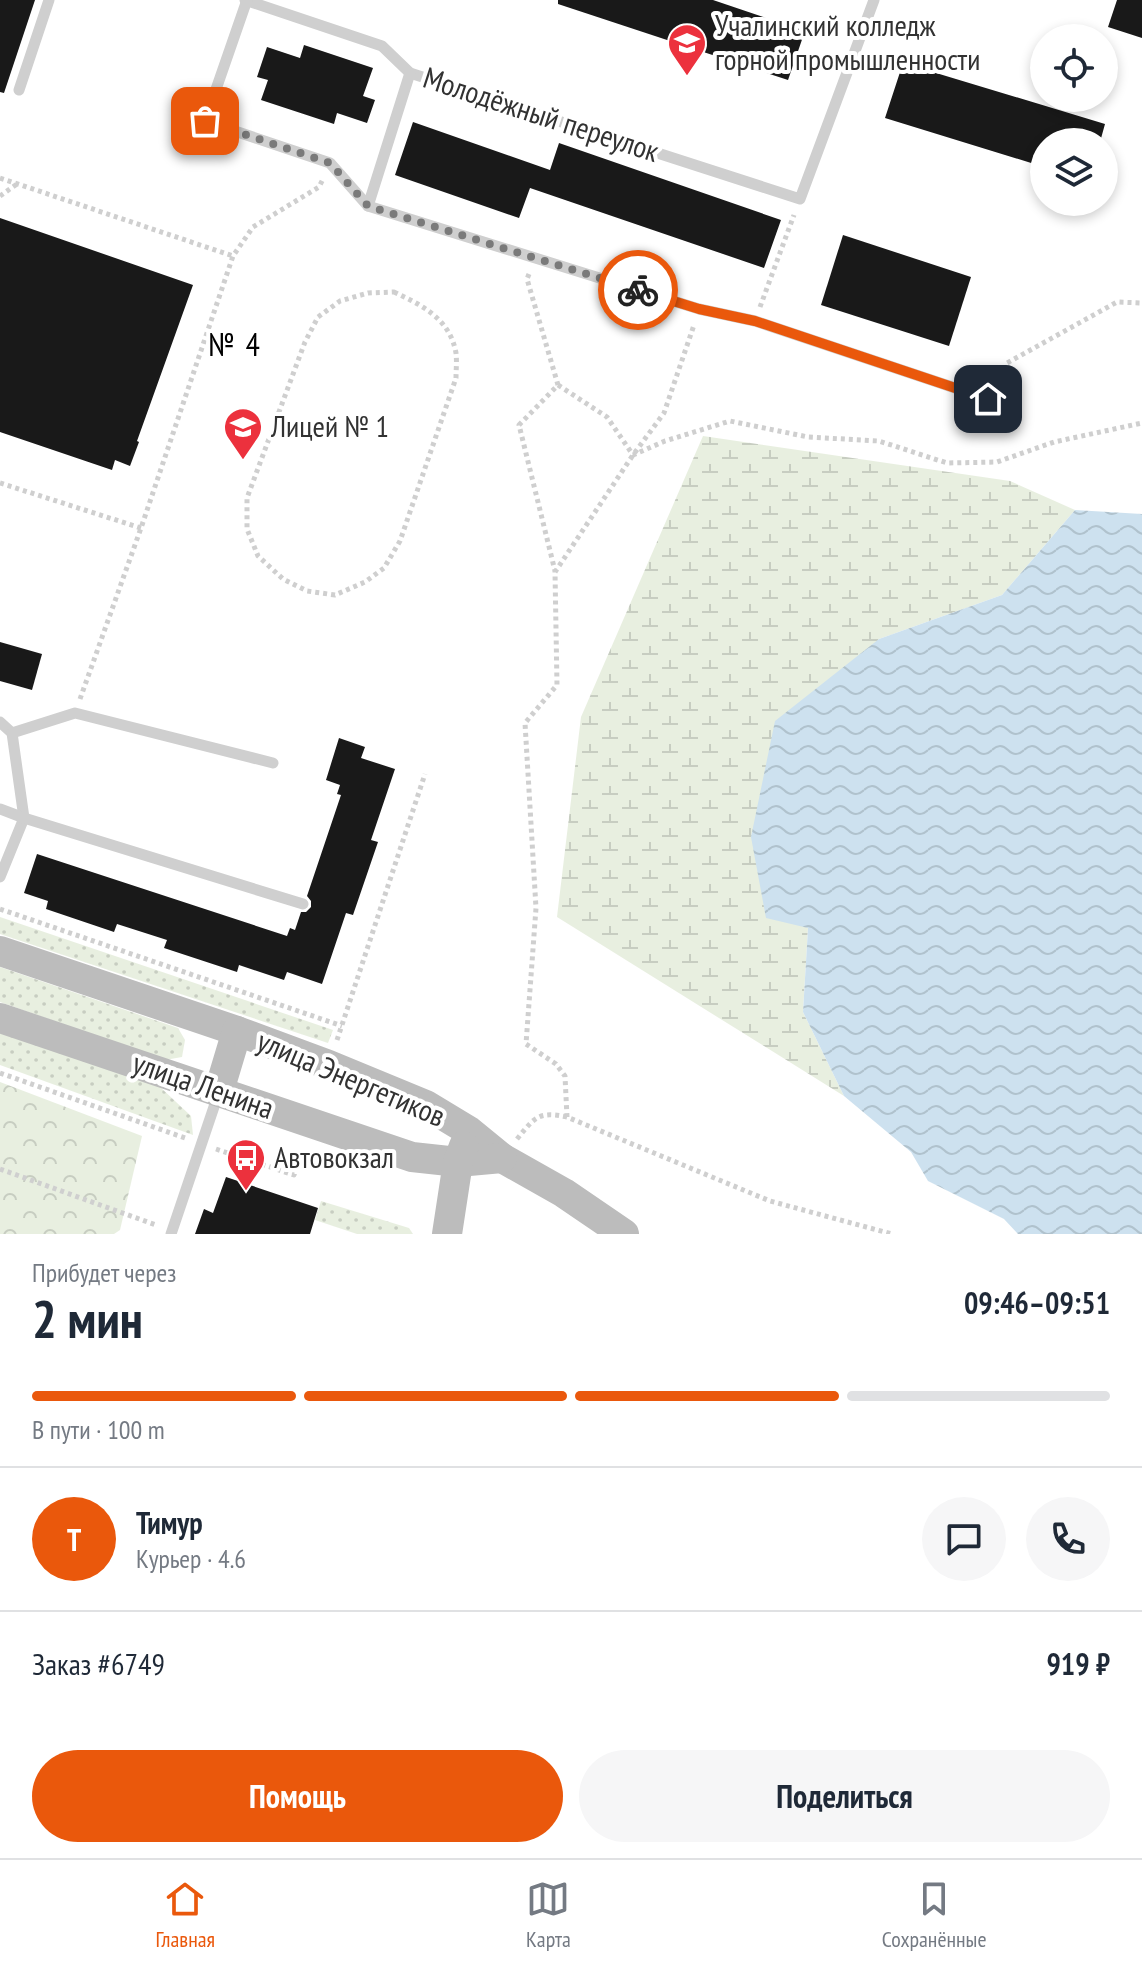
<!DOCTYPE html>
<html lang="ru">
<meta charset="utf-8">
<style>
body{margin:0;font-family:"PT Sans Narrow",sans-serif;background:#f6f6f7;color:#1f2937;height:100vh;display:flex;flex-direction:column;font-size:30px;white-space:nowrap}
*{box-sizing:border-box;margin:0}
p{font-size:26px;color:#747a83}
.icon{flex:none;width:44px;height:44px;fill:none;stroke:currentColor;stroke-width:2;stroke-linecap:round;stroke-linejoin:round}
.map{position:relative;height:1234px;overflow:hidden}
.panel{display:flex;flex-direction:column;background:#fff;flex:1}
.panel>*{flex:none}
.fabs{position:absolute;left:1030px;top:24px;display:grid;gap:16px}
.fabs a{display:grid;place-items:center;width:88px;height:88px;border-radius:50%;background:#fff;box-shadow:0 4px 12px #0003;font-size:40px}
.pin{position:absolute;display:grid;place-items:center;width:68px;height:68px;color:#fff;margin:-34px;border-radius:16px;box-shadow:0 4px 12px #0006}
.courier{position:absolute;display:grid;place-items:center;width:80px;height:80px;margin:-40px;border:6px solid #ea580c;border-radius:50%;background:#fff;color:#222;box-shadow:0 2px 10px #0007}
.summary em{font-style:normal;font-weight:700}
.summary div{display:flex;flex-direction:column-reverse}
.summary{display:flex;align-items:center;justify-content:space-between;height:136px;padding:0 32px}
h1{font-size:52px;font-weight:700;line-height:60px}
.bar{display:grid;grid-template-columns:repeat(4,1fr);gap:12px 8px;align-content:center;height:96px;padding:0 32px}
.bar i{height:10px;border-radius:6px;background:#e0e1e3}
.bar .selected{background:#ea580c}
.bar p{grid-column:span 4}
.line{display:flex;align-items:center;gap:20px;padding:0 32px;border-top:2px solid #e0e1e3}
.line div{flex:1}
.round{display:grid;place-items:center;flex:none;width:84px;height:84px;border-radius:42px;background:#f6f6f7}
.cta{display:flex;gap:16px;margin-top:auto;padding:16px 32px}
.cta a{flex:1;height:92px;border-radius:48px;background:#ea580c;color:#fff;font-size:32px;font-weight:700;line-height:92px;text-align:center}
.cta a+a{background:#f6f6f7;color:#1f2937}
.tabs{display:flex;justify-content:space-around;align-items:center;height:112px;border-top:2px solid #e0e1e3;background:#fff;font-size:22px;color:#747a83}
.tabs a{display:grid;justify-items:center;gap:4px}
.tabs .selected{color:#ea580c}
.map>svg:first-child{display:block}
</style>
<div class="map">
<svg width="1142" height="1234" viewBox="0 0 1142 1234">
<defs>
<pattern id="grass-dots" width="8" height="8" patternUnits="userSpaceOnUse" patternTransform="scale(2)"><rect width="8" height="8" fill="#e8efe0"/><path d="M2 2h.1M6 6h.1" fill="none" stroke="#c7cdc1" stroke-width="1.8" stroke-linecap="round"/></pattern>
<pattern id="forest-crowns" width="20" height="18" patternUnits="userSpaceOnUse" patternTransform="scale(2)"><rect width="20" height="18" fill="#e8efe0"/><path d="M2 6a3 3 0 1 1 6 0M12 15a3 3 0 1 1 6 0" fill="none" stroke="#c7cdc1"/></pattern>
<pattern id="wetland-marsh" width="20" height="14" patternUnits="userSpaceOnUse" patternTransform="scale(2)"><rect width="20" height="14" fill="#e8efe0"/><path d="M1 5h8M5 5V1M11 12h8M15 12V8" fill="none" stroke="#c7cdc1"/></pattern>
<pattern id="water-waves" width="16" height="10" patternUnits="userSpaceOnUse" patternTransform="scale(2)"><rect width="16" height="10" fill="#cde1ef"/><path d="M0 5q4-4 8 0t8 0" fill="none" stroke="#b0c2cd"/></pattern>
</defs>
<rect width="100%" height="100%" fill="#fff"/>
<g fill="url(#grass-dots)">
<path d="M 0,917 L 333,1030 L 328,1043 L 0,934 Z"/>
<path d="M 0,967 L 178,1028 L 185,1040 L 182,1057 L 165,1060 L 0,1002 Z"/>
<path d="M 0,1032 L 159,1086 L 191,1116 L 193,1135 L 0,1065 Z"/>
<path d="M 321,1201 L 409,1228 L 413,1234 L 357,1234 L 315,1220 Z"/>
</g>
<path fill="url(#forest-crowns)" d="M 0,1082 L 142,1136 L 120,1230 L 114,1234 L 0,1234 Z"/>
<path fill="url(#wetland-marsh)" d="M 703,436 L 1010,481 L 1075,510 L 1002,595 L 879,639 L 808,928 L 803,1012 L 844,1096 L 557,917 L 581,717 Z"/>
<path fill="url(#water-waves)" d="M 1075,510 L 1142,514 L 1142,1234 L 1018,1234 L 1004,1219 L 928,1181 L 911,1152 L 844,1096 L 803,1012 L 808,928 L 766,918 L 751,837 L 775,721 L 879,639 L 1002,595 Z"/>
<g fill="#191919">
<path d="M 0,0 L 35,0 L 4,93 L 0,92 Z"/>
<path d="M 558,0 L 713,0 L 805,31 L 788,80 L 558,4 Z"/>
<path d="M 1117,0 L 1142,0 L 1142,38 L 1108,27 Z"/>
<path d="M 304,45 L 373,68 L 363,96 L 375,100 L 367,123 L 337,113 L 334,124 L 261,100 L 268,80 L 257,77 L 267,47 L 300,58 Z"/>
<path d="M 903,63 L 1105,124 L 1100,142 L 1044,142 L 1044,167 L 885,118 Z"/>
<path d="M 413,122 L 550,170 L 559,143 L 781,220 L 764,268 L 530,188 L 519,218 L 395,175 Z"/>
<path d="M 0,218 L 193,285 L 137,441 L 139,442 L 130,466 L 115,460 L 112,470 L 0,432 Z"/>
<path d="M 843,235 L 971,277 L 949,346 L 821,305 Z"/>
<path d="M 0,642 L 42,654 L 32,690 L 0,681 Z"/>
<path d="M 339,738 L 365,747 L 361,758 L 395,769 L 371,840 L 378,842 L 353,915 L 346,913 L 322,984 L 287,972 L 284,980 L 239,965 L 237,972 L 164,948 L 167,940 L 117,924 L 114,932 L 46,909 L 48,901 L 24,893 L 37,854 L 287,936 L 290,928 L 295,930 L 301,912 L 306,912 L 311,907 L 311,901 L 307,896 L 341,795 L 337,794 L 340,785 L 326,780 Z"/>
<path d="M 226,1177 L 318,1208 L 310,1234 L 195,1234 L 204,1209 L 213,1213 Z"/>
</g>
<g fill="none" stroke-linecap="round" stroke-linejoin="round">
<g stroke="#cfcfcf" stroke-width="5" stroke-dasharray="4 4" stroke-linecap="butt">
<path d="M 0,178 L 233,256"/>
<path d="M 0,196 L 17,184"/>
<path d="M 529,274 L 527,279 L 558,385 L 519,425 L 555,571"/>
<path d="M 394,292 C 422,305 450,319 456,353 C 457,361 456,370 456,378 L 400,541 L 384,568 L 365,582 L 335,595 L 307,591 L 283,579 L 258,556 L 247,529 L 247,498 L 305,342 L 318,317 L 340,301 L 368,293 Z"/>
<path d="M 760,307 L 794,215"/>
<path d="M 996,384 L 1007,363 L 1117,302 L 1142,303"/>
<path d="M 558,385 L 607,417 L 633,455 L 665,441 L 730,421 L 808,437 L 879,441 L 947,463 L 997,462 L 1054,442 L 1142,423"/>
<path d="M 0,483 L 141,528"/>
<path d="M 80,699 L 141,528 L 233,256 L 253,227 L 319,187 L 323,179"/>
<path d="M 0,909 L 342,1026"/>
<path d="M 337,1040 L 425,774"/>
<path d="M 0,1073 L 188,1139"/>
<path d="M 567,1117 L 565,1076 L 556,1064 L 526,1044 L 536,908 L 525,723 L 557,685 L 555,572 L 633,455 L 664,413 L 694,325"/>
<path d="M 517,1139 C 535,1117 538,1111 567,1117 L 770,1201 L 892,1234"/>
<path d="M 216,1149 L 294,1175 L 303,1149"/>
<path d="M 0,1169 L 156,1225"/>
</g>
<g stroke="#cfcfcf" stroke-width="11">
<path d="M 245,0 L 382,46 L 410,73 L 800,199 L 874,0"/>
<path d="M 247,0 L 205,121 L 330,163 L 368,206 L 699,309 L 755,321 L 988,399"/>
<path d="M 19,90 L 49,0"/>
<path d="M 368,206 L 410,73"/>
<path d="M 0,722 L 12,733 L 24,818 L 0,877"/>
<path d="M 12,733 L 75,713 L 273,763"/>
<path d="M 0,809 L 24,818 L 303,904"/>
<path d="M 171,1234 L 219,1092"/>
</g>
<g stroke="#bcbcbc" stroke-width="30">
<path d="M 0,951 L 237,1031 L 329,1065 L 426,1105 L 469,1131 L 502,1158 L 564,1193 L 624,1234"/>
<path d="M 0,1018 L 412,1157 L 458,1162 L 502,1158"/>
<path d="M 219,1091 L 237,1031"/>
<path d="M 447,1234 L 458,1162 L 464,1146"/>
</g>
</g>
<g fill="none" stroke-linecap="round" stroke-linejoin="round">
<path stroke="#7a7a7a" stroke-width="8" stroke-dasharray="0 14.4" d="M 205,121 L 330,163 L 368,206 L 638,290"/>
<path stroke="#ea580c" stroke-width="10" d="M 638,290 L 699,309 L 755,321 L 988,399"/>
</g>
<defs>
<g id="university-pin" transform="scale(2)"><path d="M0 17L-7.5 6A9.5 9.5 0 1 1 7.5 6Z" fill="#ec313d" stroke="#fff"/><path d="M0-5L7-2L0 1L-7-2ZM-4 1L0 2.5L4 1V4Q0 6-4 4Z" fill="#fff"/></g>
<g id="school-pin" transform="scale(2)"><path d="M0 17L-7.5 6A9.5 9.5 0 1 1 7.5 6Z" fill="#ec313d" stroke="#fff"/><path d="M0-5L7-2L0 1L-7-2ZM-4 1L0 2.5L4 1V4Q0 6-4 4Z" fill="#fff"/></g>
<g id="bus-pin" transform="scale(2)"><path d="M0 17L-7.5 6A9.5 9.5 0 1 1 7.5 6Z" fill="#ec313d" stroke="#fff"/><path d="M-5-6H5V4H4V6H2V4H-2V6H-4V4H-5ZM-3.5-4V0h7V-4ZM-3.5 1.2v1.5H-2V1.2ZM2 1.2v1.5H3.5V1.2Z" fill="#fff"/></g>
</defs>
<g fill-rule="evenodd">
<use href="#university-pin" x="687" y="43"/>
<use href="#school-pin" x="243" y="427"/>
<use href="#bus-pin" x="246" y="1158"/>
</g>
<g text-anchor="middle" stroke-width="8" stroke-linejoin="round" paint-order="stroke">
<g font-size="30" fill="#323232" stroke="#fff" text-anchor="start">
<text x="715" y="36">Учалинский колледж<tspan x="715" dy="34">горной промышленности</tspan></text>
<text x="271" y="437">Лицей № 1</text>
<text x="274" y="1168">Автовокзал</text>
</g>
<g font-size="30" fill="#323232" stroke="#fff">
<text transform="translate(541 115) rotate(18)" y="10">Молодёжный переулок</text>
<text transform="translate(351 1079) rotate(23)" y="10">улица Энергетиков</text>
<text transform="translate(203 1086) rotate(19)" y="10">улица Ленина</text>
</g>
<g font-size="32" letter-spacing="2" fill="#000" stroke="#fff">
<text x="235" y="356">№ 4</text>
</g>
</g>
</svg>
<div class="fabs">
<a><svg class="icon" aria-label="locate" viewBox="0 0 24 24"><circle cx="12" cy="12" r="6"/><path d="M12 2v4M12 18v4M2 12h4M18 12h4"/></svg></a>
<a><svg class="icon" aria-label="layers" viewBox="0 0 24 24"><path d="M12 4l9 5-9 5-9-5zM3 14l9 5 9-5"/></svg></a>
</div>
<div class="pin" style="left:205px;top:121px;background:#ea580c"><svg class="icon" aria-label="bag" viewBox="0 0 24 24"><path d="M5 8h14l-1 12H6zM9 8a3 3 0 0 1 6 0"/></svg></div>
<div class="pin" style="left:988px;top:399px;background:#1f2937"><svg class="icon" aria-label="home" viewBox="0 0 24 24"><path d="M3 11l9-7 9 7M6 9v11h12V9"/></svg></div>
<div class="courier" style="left:638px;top:290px"><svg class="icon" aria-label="bike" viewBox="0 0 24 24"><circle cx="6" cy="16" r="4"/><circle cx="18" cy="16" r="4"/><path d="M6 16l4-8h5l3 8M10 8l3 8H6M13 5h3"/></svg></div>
</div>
<section class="panel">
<div class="summary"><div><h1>2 мин</h1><p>Прибудет через</p></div><em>09:46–09:51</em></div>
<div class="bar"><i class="selected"></i><i class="selected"></i><i class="selected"></i><i></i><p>В пути · 100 m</p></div>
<div class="line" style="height:144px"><b class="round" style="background:#ea580c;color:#fff">Т</b><div><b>Тимур</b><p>Курьер · 4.6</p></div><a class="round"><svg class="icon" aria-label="chat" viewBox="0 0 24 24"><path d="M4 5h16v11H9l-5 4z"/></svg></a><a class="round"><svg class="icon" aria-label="phone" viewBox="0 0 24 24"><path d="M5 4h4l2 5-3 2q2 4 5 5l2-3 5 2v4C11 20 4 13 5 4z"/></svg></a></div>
<div class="line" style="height:104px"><div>Заказ #6749</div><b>919 ₽</b></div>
<div class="cta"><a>Помощь</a><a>Поделиться</a></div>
</section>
<nav class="tabs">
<a class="selected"><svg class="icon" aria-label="home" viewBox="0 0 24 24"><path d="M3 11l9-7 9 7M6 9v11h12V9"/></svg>Главная</a>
<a><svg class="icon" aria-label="map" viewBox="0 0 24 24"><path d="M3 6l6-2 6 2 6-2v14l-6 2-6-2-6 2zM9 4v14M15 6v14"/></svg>Карта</a>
<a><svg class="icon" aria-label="saved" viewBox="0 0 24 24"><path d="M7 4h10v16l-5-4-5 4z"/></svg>Сохранённые</a>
</nav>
